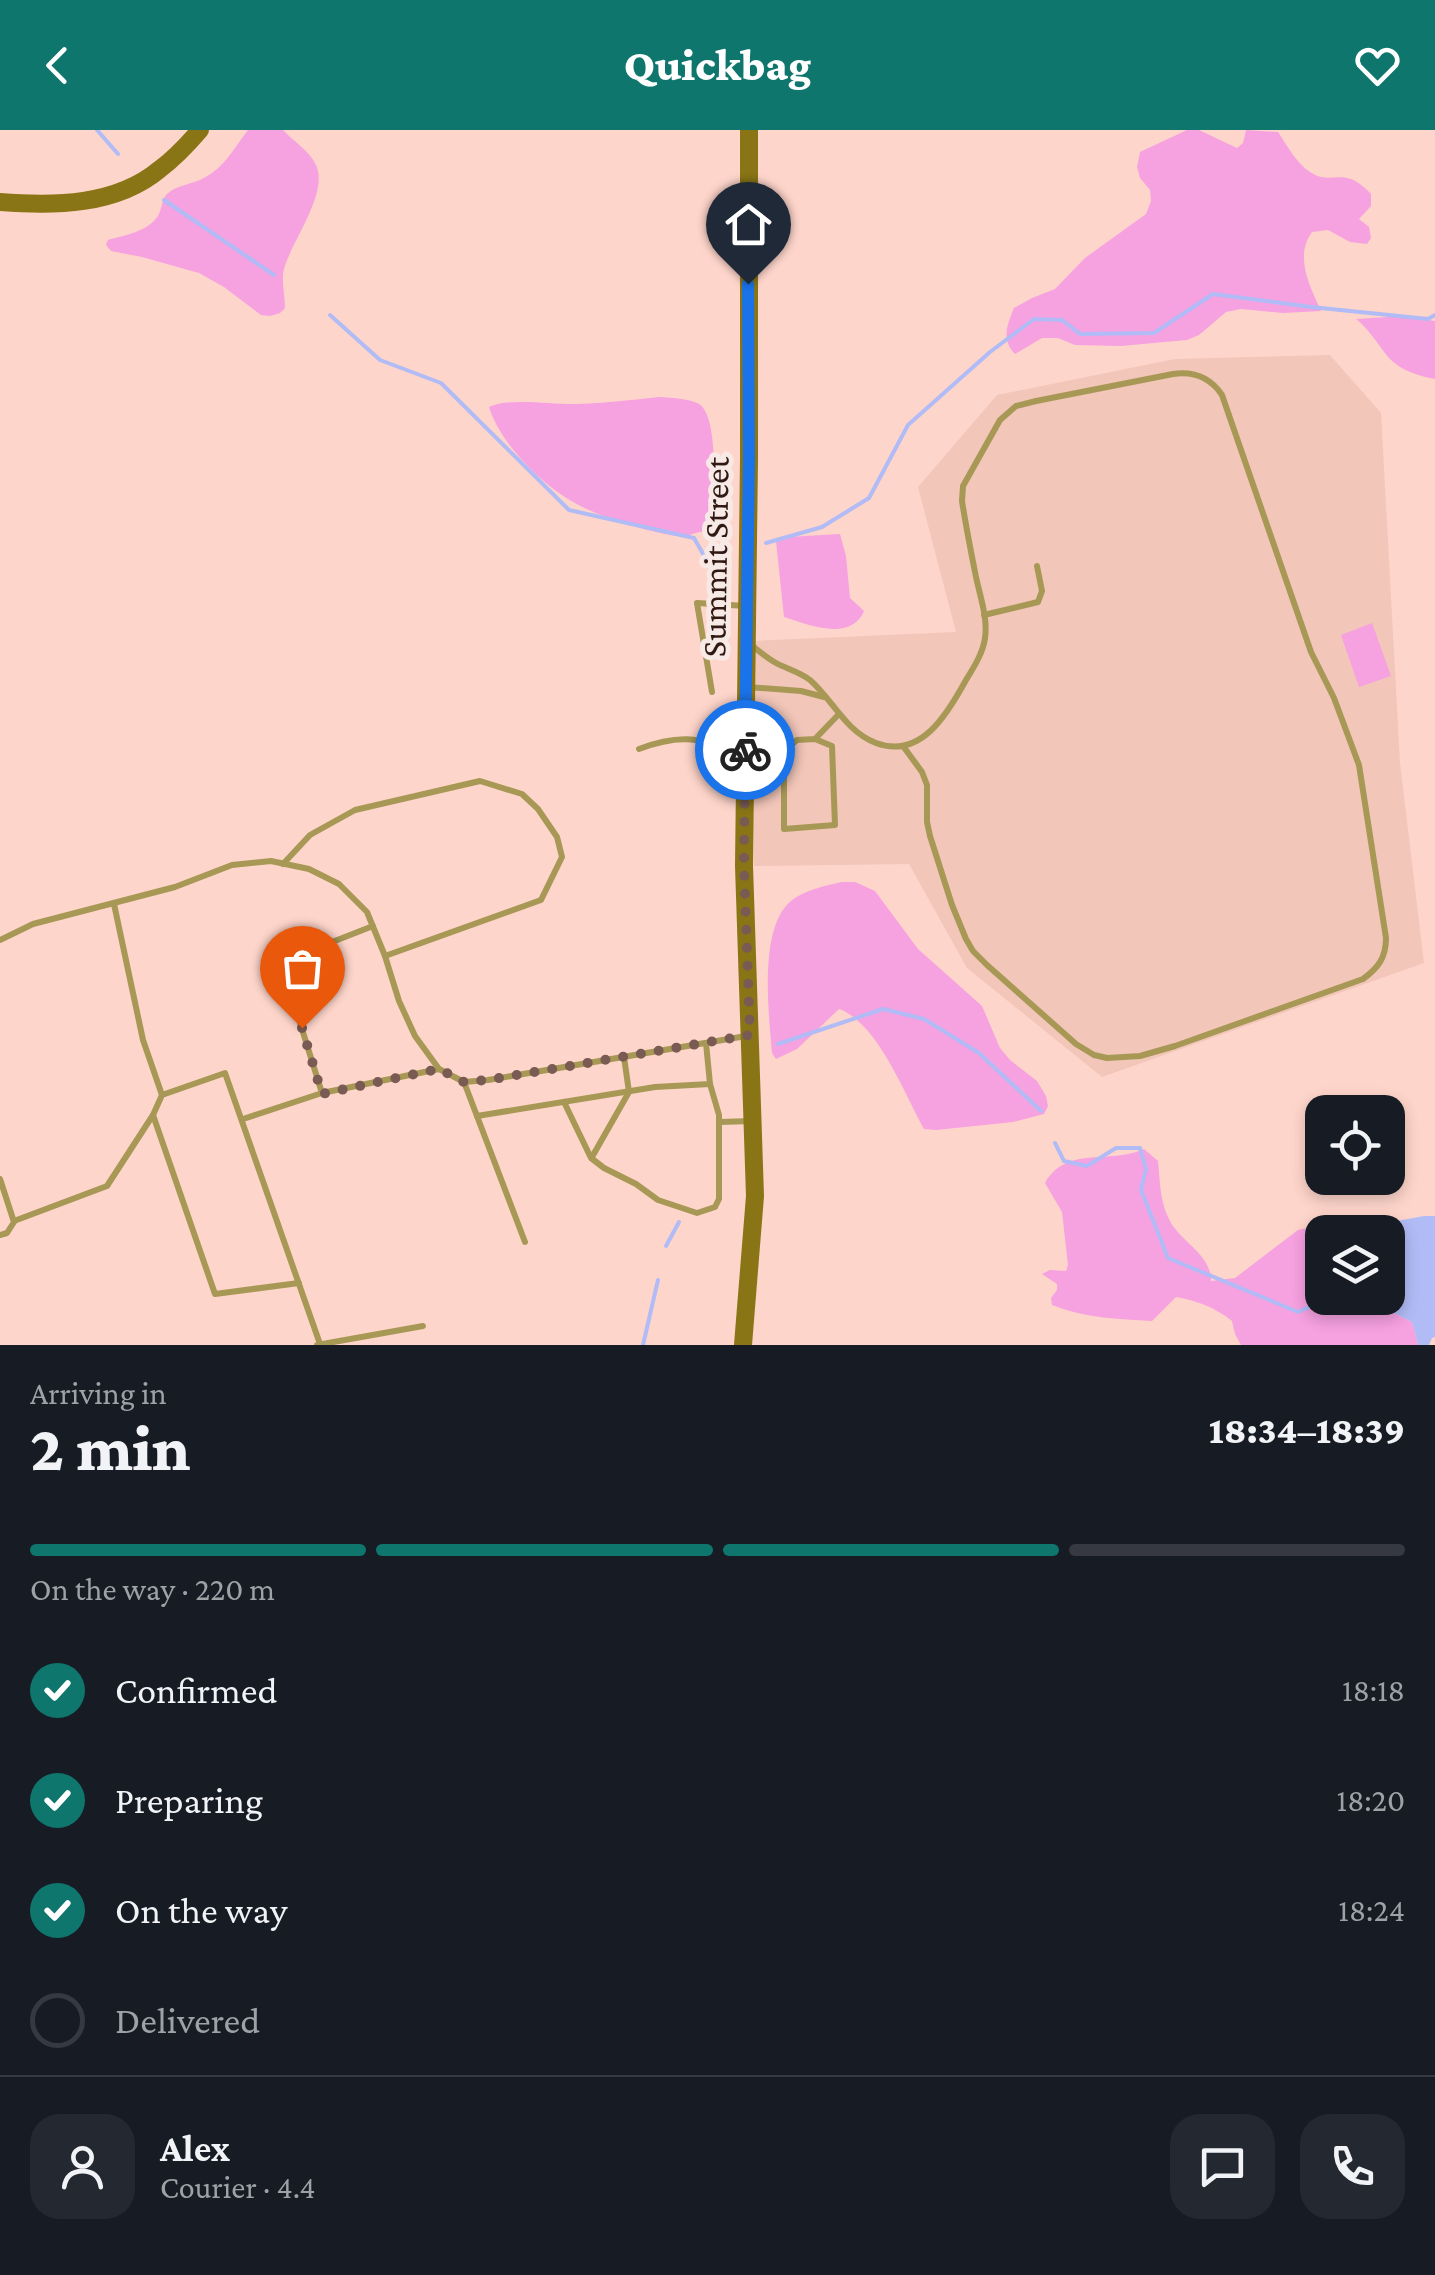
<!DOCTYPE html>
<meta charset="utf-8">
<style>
body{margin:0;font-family:"Crimson Pro",serif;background:#242831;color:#f1f3f6;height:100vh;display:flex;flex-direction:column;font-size:38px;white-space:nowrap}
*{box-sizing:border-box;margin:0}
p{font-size:32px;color:#9ea1a6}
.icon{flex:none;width:55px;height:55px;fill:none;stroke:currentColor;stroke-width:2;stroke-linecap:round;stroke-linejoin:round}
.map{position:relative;height:1215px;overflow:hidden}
.drawer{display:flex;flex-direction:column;background:#171b24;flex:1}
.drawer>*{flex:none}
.buttons{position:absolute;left:1305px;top:965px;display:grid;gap:20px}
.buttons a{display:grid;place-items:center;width:100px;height:100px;border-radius:20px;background:#171b24;box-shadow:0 5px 15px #0003;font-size:50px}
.pin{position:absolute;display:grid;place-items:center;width:85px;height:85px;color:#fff;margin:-102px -42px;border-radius:50% 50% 50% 0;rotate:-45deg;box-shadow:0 0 10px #0007}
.pin .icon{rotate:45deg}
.courier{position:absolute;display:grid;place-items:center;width:100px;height:100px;margin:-50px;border:8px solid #1a73e8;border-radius:50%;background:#fff;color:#222;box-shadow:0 2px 12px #0007}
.headline em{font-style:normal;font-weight:800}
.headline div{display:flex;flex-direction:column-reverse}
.headline{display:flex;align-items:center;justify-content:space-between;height:170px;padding:0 30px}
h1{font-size:65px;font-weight:800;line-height:75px}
.bar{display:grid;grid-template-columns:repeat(4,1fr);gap:15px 10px;align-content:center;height:120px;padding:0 30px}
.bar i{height:12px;border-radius:8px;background:#363941}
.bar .selected{background:#0f766e}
.bar p{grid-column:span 4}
.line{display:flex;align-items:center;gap:25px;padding:0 30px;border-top:2px solid #363941}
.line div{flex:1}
.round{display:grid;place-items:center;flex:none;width:105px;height:105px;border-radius:30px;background:#242831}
ol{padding:0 30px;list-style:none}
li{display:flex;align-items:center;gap:30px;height:110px}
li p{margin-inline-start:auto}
li .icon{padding:10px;border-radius:50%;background:#0f766e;color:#fff;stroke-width:4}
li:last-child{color:#9ea1a6}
li i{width:55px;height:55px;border:5px solid #363941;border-radius:50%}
header{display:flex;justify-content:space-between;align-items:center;height:130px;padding:0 30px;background:#0f766e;color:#fff;font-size:45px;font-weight:800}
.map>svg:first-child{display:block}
</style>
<header><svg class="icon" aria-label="back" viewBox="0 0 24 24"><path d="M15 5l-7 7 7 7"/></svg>Quickbag<svg class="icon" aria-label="heart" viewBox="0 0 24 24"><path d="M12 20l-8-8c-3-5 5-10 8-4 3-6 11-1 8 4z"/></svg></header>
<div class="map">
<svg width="1435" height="1215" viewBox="0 0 1435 1215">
<rect width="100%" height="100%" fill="#fed5ca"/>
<path fill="#f2c6b9" d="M 1330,225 L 1381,283 L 1400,633 L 1424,833 L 1102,947 L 967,838 L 909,734 L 754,736 L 753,511 L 956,502 L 918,357 L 997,265 L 1175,229 Z"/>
<g fill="#f6a1e0">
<path d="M 248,0 L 283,0 C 293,11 310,21 316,35 C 329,63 292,110 284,139 C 281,150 285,166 285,178 L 280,183 L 270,186 L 261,185 L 224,157 L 199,143 L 142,127 L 111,121 L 106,115 L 108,110 C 125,105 147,102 158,86 C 162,79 162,69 167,64 C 176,55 194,54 204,48 C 225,37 234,18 248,0 Z"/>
<path d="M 1187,0 L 1199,0 L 1237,18 L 1243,13 L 1246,0 L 1278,2 C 1286,14 1297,34 1310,42 C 1333,57 1343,34 1371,64 L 1371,76 L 1359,89 L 1369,97 L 1371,108 L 1367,114 L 1350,112 L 1328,100 L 1312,102 C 1294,127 1310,156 1321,181 L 1283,183 L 1241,179 L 1226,182 L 1199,205 L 1187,210 L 1121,216 L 1075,215 L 1058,208 L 1042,208 L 1015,224 C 1001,210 1007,195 1014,178 L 1032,168 L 1055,159 L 1085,128 L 1146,84 L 1151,71 L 1150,60 L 1140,48 L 1137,37 L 1140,22 Z"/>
<path d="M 1404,186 L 1435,191 L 1435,249 C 1419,246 1400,240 1389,228 C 1378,215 1370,200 1356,189 Z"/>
<path d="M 659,267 C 671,268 688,268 699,274 C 717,285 715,351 711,370 L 724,375 L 730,409 C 721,407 709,401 700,402 C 693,403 687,407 678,406 C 651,403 599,387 575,373 C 542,355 500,313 489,277 C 512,267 551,275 578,274 C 605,273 632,270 659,267 Z"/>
<path d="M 840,404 L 846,426 L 850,468 L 864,481 C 851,512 809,495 784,487 L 776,411 L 788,407 Z"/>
<path d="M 1372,493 L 1391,546 L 1359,557 L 1341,505 Z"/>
<path d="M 842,752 L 855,752 L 875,761 L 918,819 L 982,876 L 1000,918 L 1010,930 L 1037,951 L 1046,966 L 1048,976 L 1044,984 L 1013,992 L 936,1000 L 924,999 C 905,965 877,892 839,879 L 797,919 L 776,929 L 772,923 C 769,884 758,798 791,771 C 804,760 825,756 842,752 Z"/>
<path d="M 1144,1019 L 1158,1031 C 1160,1053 1160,1074 1171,1093 C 1183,1113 1211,1125 1211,1151 L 1235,1148 L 1298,1100 L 1325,1094 L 1350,1096 L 1350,1102 L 1322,1102 L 1322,1168 L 1375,1168 L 1378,1175 L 1412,1192 L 1418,1215 L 1241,1215 L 1235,1204 L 1232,1191 C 1214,1177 1198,1171 1176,1167 L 1152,1191 C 1118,1189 1084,1188 1052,1175 L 1051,1168 L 1057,1160 L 1057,1154 L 1042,1144 L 1050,1140 L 1066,1141 L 1068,1135 L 1062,1082 L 1045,1053 C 1067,1015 1108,1035 1144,1019 Z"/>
</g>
<path fill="#b1bbf6" d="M 1424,1086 L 1435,1086 L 1435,1207 L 1432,1208 L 1429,1215 L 1418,1215 L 1412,1192 L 1377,1175 L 1375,1168 L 1388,1168 L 1388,1102 L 1350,1102 L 1350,1096 L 1386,1093 Z"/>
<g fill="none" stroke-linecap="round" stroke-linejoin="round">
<g stroke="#b1bbf6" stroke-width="4">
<path d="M 97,0 L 118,24"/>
<path d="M 164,70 L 274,145"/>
<path d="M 330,185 L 380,230 L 441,253 L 569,380 L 694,408 L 706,429 L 716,428 L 727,416"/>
<path d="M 766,413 L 822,397 L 869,368 L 908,295 L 990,222 L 1034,189 L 1062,190 L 1080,204 L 1154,203 L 1213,164 L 1311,177 L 1428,189 L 1435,185"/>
<path d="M 778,914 L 883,879 L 924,889 L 979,923 L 1041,981"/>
<path d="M 1055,1013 L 1064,1031 L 1087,1036 L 1116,1018 L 1140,1018 L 1146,1039 L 1141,1060 L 1168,1128 L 1298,1182 L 1329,1168"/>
<path d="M 666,1116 L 679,1092"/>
<path d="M 643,1215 L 658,1150"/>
</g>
<g stroke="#a89855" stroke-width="6">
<path d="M 984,485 L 1038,472 L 1042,461 L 1037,436"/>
<path d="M 751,515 C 759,521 767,528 776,533 C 787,539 800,542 810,550 C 833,570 845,601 876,613 C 921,630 948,583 966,550 C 974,537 983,523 985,508 C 988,488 980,466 976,447 C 971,422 966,397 962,371 L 963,356 L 1000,290 L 1016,276 L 1036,271 L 1173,244 C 1194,241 1210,247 1222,265 L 1311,522 L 1334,568 L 1359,635 L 1386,808 C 1386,828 1378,838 1363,849 L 1175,916 L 1140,926 L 1107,928 L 1094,925 L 1076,914 L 987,835 L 973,821 L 966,809 L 952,775 L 930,706 L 927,692 L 927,655 L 922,642 L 903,616"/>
<path d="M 747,557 L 801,561 L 824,567"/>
<path d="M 712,562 L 697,473 L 746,476"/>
<path d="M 815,609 L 797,610 L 784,621 L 784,699 L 835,695 L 832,616 L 815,609 L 838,585"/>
<path d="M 639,619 C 683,602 701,610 744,621"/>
<path d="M 283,734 L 310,705 L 355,680 L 480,651 L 522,664 L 538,679 L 557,707 L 562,727 L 541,770 L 385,826"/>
<path d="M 114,774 L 143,910 L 162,965"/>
<path d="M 373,796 L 281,832 L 322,963 L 439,939"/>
<path d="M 0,810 L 33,794 L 175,757 L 232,735 L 271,731 L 309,739 L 339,754 L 367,782 L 385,826 L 399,871 L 415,906 L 439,939 L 464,952 L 488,950 L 746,906"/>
<path d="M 464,952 L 525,1112"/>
<path d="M 564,972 L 591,1028 L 604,1038 L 636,1054 L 658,1070 L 697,1083 L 715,1077 L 719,1069 L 719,985 L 710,954"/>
<path d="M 153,985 L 215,1164 L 299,1153"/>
<path d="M 477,986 L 655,957 L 710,954 L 706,913"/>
<path d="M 243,989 L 322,963"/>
<path d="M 720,992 L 752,991"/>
<path d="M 592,1027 L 629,962 L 624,927"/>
<path d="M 0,1049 L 14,1092 L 7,1103 L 0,1105"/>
<path d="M 14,1091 L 107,1056 L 153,985 L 162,965 L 225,943 L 320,1214"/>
<path d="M 317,1215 L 423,1196"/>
</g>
<g stroke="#897516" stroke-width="18">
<path d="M 0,72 C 54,76 116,76 160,39 C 175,28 188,14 200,0"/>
<path d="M 743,1215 L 755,1066 L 744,736 L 749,329 L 749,0"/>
</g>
</g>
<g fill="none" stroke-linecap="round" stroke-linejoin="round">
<path stroke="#795b53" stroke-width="10" stroke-dasharray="0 18" d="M 302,898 L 322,964 L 439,939 L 464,952 L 488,950 L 750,905 L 744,736 L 745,620"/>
<path stroke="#1a73e8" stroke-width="12" d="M 745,620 L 749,328 L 748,154"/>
</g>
<g text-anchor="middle" stroke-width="10" stroke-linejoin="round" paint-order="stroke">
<g font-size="35" fill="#311913" stroke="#f7e9e5">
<text transform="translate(715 427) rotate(-89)" y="12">Summit Street</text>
</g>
</g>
</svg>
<div class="buttons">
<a><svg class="icon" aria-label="locate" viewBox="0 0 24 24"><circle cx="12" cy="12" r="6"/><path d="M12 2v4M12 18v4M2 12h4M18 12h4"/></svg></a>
<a><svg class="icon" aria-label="layers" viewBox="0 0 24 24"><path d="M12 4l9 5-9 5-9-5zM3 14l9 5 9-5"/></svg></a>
</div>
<div class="pin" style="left:302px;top:898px;background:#ea580c"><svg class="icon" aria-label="bag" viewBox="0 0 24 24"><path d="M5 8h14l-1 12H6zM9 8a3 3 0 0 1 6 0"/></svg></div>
<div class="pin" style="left:748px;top:154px;background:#1f2937"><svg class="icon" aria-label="home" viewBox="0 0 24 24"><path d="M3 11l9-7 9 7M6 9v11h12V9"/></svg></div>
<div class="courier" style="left:745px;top:620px"><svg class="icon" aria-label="bike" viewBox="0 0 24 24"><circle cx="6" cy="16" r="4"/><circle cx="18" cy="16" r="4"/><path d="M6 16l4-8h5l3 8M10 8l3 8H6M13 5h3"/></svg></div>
</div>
<section class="drawer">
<div class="headline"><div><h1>2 min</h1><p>Arriving in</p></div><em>18:34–18:39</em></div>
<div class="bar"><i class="selected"></i><i class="selected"></i><i class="selected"></i><i></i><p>On the way · 220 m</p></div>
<ol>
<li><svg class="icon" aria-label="check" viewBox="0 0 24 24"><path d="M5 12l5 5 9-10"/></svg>Confirmed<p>18:18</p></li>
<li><svg class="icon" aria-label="check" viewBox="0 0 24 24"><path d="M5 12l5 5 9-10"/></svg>Preparing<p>18:20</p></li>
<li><svg class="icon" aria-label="check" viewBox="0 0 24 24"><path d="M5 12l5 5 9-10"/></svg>On the way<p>18:24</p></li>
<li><i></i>Delivered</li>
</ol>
<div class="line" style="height:180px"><a class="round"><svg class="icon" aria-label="person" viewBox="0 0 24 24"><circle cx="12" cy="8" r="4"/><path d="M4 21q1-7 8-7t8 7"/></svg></a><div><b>Alex</b><p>Courier · 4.4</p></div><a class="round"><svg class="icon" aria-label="chat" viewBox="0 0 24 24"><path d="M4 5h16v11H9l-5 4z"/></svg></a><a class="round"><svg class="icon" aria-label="phone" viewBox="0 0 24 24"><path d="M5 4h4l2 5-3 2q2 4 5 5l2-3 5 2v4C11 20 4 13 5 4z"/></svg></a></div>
</section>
